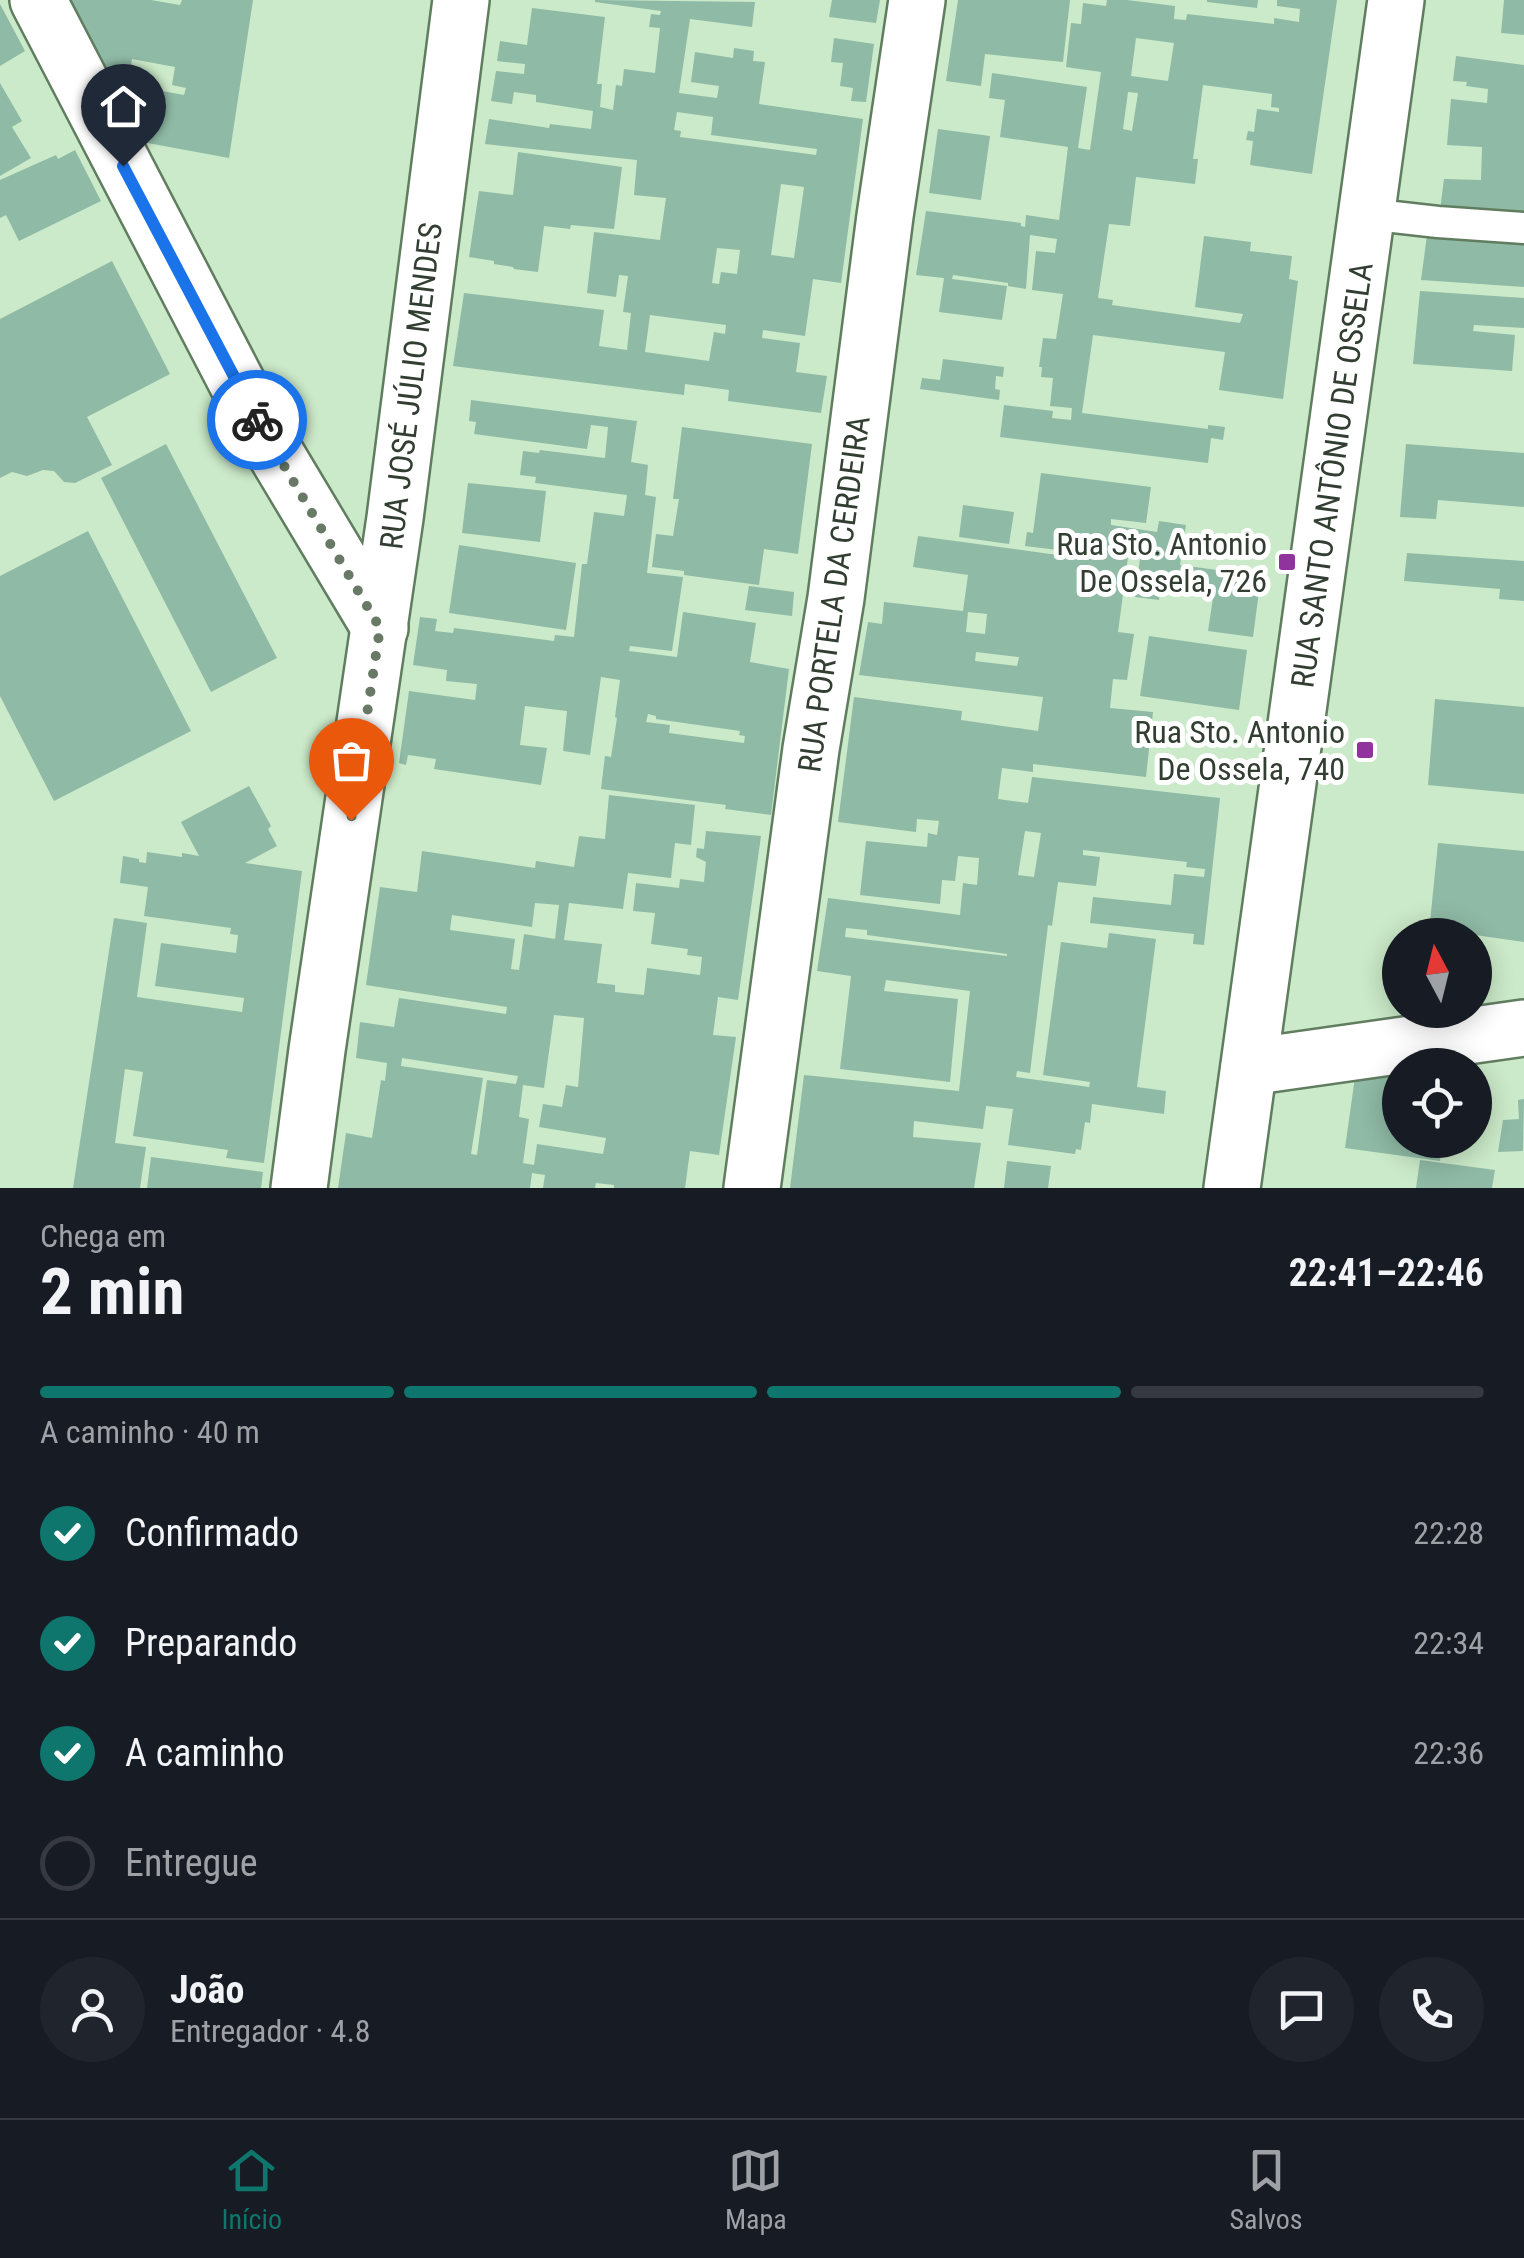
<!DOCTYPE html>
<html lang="pt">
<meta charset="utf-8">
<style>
body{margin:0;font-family:"Roboto Condensed",sans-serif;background:#20242c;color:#f1f3f6;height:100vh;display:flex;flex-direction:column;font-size:38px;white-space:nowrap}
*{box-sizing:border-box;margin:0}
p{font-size:32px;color:#9ea1a6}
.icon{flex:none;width:55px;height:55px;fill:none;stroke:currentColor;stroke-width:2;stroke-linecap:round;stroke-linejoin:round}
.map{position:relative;height:1188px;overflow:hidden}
.details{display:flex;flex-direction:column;background:#171b24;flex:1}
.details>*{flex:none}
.needle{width:65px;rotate:353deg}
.buttons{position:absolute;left:1382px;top:918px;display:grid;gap:20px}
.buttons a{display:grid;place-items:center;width:110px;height:110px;border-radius:50%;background:#171b24;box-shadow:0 5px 25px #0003;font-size:50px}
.pin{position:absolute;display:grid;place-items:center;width:85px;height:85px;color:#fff;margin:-102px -42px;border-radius:50% 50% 50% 0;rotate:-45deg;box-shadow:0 0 10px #0007}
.pin .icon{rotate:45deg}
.courier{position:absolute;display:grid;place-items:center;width:100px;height:100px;margin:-50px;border:8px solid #1a73e8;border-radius:50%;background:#fff;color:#222;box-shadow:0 2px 12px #0007}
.summary em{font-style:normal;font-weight:700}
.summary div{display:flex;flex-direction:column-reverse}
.summary{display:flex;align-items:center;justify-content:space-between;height:170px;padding:0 40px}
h1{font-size:65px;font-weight:700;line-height:75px}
.bar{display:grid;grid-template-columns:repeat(4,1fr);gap:15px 10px;align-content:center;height:120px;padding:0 40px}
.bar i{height:12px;border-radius:8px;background:#363941}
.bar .on{background:#0f766e}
.bar p{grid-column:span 4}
.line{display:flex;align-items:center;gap:25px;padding:0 40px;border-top:2px solid #363941}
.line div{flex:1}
.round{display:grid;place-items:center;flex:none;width:105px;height:105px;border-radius:52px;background:#20242c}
ol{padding:0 40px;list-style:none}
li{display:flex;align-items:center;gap:30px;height:110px}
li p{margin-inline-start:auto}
li .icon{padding:10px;border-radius:50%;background:#0f766e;color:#fff;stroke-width:4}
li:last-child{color:#9ea1a6}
li i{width:55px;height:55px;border:5px solid #363941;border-radius:50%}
.tab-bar{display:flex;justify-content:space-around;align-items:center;height:140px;border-top:2px solid #363941;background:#171b24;font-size:28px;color:#9ea1a6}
.tab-bar a{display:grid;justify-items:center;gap:5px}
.tab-bar .on{color:#0f766e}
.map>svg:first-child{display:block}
</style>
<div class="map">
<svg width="1524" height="1188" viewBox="0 0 1524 1188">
<rect width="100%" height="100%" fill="#cbeac9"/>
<g fill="#8fbaa5" fill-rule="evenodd">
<path d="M 68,0 L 151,0 L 180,5 L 182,0 L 253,0 L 229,158 L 142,142 L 151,89 L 184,95 L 186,88 L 172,85 L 175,67 L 132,59 L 129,77 L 100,72 Z"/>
<path d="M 595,0 L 755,2 L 752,27 L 690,19 L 679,93 L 717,98 L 719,86 L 691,82 L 695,52 L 733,58 L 734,48 L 754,51 L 753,61 L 765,62 L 759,104 L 863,119 L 841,283 L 813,279 L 805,336 L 763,330 L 762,338 L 800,343 L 796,372 L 827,376 L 821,413 L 728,401 L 729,390 L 685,384 L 684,395 L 453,366 L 464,293 L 604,310 L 599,346 L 627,350 L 631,313 L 623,312 L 628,276 L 619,275 L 616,297 L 587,293 L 594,232 L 660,240 L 666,198 L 634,195 L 637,160 L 485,144 L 489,119 L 549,128 L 550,124 L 591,129 L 593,111 L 536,102 L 536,95 L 514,92 L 512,104 L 491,101 L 496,71 L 524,74 L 525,64 L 497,61 L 500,41 L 527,45 L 532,8 L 605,17 L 597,84 L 602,84 L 600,107 L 613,110 L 616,85 L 622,86 L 624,69 L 655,73 L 660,28 L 649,27 L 651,14 L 660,15 L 661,11 L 595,2 ZM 677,112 L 713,117 L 711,135 L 817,149 L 816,155 L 680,137 L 681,131 L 674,130 ZM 781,184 L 804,187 L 794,258 L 771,255 ZM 717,248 L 740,250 L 737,274 L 721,272 L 719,284 L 712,283 ZM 650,315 L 726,325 L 725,334 L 714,332 L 709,361 L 645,352 Z"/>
<path d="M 832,0 L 880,0 L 876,23 L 829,17 Z"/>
<path d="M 958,0 L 1070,0 L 1063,62 L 985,54 L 981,86 L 946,81 Z"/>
<path d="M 1107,0 L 1127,0 L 1175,6 L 1174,19 L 1186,20 L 1187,14 L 1274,24 L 1274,18 L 1299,22 L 1300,9 L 1277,6 L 1277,0 L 1337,0 L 1312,174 L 1250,165 L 1253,141 L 1246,140 L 1248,131 L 1254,132 L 1257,109 L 1279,112 L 1279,108 L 1271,107 L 1272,94 L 1203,85 L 1193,159 L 1198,159 L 1195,184 L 1136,177 L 1130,226 L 1109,224 L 1098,298 L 1113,300 L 1112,305 L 1240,323 L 1243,314 L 1195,307 L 1204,236 L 1251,242 L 1250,251 L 1292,256 L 1289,279 L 1298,281 L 1283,399 L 1219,390 L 1225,352 L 1093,335 L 1082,413 L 1208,429 L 1208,425 L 1225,427 L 1223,440 L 1211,438 L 1208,463 L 1000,437 L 1004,405 L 1053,411 L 1052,418 L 1071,420 L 1072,408 L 1050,406 L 1053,378 L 1041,377 L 1042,367 L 1039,367 L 1043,338 L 1056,339 L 1063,294 L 1032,290 L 1036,251 L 1055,253 L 1057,239 L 1030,235 L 1026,289 L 1008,286 L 1008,283 L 953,275 L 952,279 L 1007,286 L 1002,320 L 939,312 L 944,278 L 916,275 L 926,211 L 1021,223 L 1021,226 L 1025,227 L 1026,215 L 1059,220 L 1068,147 L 1000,137 L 1005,100 L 989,98 L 992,73 L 1087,87 L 1078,148 L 1090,150 L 1101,72 L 1066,67 L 1071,23 L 1081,24 L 1083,3 L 1106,6 ZM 1136,38 L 1174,43 L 1168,81 L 1131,76 ZM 1128,92 L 1138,93 L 1132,131 L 1123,129 Z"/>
<path d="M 1207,0 L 1258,0 L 1257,8 L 1207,2 Z"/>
<path d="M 1504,0 L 1524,0 L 1524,35 L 1501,33 Z"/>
<path d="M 0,4 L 25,51 L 0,66 Z"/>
<path d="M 834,38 L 874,44 L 866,102 L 851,101 L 853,88 L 840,86 L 843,63 L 831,62 Z"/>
<path d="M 1456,56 L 1524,65 L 1524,213 L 1515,212 L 1514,223 L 1439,218 L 1444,179 L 1481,180 L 1482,147 L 1447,145 L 1451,99 L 1487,103 L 1488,89 L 1466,86 L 1467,82 L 1453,81 Z"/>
<path d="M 105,81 L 143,88 L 140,107 L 118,103 Z"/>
<path d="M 0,83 L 22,121 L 12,127 L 31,158 L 0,176 Z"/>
<path d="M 938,129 L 990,136 L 981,200 L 929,193 Z"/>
<path d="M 75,150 L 101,201 L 19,241 L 6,215 L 0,218 L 0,180 L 56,155 L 58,159 Z"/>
<path d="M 518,152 L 622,167 L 614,229 L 571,225 L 570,229 L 544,226 L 538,272 L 514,269 L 513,267 L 494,264 L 494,261 L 469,257 L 479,191 L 513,195 Z"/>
<path d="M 1428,228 L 1524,234 L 1524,287 L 1421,280 Z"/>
<path d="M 112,261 L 170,374 L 87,417 L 112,465 L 75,483 L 64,482 L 54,471 L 43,470 L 27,476 L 12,472 L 0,478 L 0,319 Z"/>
<path d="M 1420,291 L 1524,298 L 1524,328 L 1474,325 L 1473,331 L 1515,335 L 1512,371 L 1413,364 Z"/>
<path d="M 943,359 L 1004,367 L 1003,377 L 996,376 L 995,389 L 1000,390 L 999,400 L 920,389 L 922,378 L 940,380 Z"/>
<path d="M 471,400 L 637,421 L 631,462 L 648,465 L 645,495 L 656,497 L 647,573 L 683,577 L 672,651 L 630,646 L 629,651 L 677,657 L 683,612 L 756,623 L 750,662 L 789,669 L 771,815 L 725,809 L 726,805 L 601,789 L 605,756 L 611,757 L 617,718 L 615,717 L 620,680 L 601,677 L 590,755 L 563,751 L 567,711 L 525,706 L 520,745 L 547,748 L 541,785 L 434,769 L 436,759 L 408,755 L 406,765 L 399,763 L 409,691 L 475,700 L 477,684 L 446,681 L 447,670 L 413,665 L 420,617 L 437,619 L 435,631 L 453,633 L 454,628 L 554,641 L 555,635 L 574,637 L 582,564 L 587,564 L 594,512 L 624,516 L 627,495 L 535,483 L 536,477 L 520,475 L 523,451 L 539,453 L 540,450 L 605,458 L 608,427 L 591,425 L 587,449 L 474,434 L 476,422 L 469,421 ZM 648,714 L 656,716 L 656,719 L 740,731 L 739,735 L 745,736 L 744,743 L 669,733 L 670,725 L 646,722 Z"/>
<path d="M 682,427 L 812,444 L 798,554 L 764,549 L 759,585 L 684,575 L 684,571 L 652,567 L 656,534 L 673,536 L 679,499 L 673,499 Z"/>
<path d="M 166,444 L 277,658 L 211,692 L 101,478 Z"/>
<path d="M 1406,444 L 1524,453 L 1524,507 L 1438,500 L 1436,519 L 1400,517 Z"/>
<path d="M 1041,473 L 1151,487 L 1146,523 L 1111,519 L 1111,525 L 1157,532 L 1159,521 L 1186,525 L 1180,565 L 1261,576 L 1253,637 L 1208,631 L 1213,598 L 1160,591 L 1159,600 L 1135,597 L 1140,559 L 1128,557 L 1118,632 L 1134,634 L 1127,680 L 1113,679 L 1110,708 L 1153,712 L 1146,777 L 1033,764 L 1033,772 L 1002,768 L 998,799 L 1028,803 L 1032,777 L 1220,798 L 1204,945 L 1193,944 L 1194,934 L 1090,923 L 1093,897 L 1171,905 L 1174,874 L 1204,877 L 1205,869 L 1186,867 L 1187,862 L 1083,850 L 1083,855 L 1100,857 L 1096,886 L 1058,882 L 1052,926 L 1048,925 L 1030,1073 L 1017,1071 L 1016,1077 L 1089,1087 L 1090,1082 L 1043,1075 L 1061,942 L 1107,948 L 1109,933 L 1156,939 L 1137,1087 L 1166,1091 L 1164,1114 L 1092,1104 L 1090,1123 L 1085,1122 L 1081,1150 L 1076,1149 L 1075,1154 L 1008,1145 L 1013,1109 L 986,1106 L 983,1129 L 914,1121 L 913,1137 L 981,1143 L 974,1188 L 790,1188 L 804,1075 L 959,1091 L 970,991 L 886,980 L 884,991 L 958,999 L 950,1082 L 840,1069 L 851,976 L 817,971 L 828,898 L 960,915 L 963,883 L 977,885 L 979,858 L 958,856 L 955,881 L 942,880 L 940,904 L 860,895 L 866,841 L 927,847 L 928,833 L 937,835 L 939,821 L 917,819 L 916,832 L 838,822 L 854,697 L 962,711 L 961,720 L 1038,731 L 1043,697 L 859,675 L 868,622 L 882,624 L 884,602 L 963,611 L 968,575 L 913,567 L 918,536 L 1065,556 L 1066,551 L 1025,546 L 1027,532 L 1033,533 ZM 968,612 L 987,614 L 985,634 L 966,632 ZM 976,652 L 1019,657 L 1017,666 L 975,661 ZM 1025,831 L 1041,833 L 1034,877 L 1018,875 ZM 846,928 L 867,930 L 867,935 L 1007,954 L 1007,956 L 845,937 Z"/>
<path d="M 468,483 L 546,491 L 540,542 L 462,533 Z"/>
<path d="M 963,505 L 1014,512 L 1009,544 L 959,537 Z"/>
<path d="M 88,531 L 191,731 L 54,801 L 0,696 L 0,576 Z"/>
<path d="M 459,545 L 576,563 L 566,630 L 449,613 Z"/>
<path d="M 1407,553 L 1524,561 L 1524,601 L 1499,599 L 1500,589 L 1404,581 Z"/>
<path d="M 749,586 L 794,592 L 792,616 L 745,610 Z"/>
<path d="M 1149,636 L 1247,650 L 1239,710 L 1140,696 Z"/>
<path d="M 1435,699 L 1524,707 L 1524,794 L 1428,785 Z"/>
<path d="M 249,786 L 271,826 L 268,829 L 277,846 L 245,863 L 302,871 L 264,1163 L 226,1158 L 228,1150 L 133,1136 L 143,1072 L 125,1069 L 115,1143 L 146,1147 L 140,1188 L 73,1188 L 114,918 L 147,923 L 137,997 L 242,1012 L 244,998 L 155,986 L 161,943 L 236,953 L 238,935 L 230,934 L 231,928 L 144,916 L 148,887 L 120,883 L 123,856 L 139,859 L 139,862 L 146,863 L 147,852 L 182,857 L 182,853 L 199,856 L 181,822 Z"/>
<path d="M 609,795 L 695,805 L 691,845 L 675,843 L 671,878 L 628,873 L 623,909 L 569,903 L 564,940 L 602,944 L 597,983 L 615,985 L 615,992 L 644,995 L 647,968 L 700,975 L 702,957 L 687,955 L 688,949 L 651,944 L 655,913 L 633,911 L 636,883 L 679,888 L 680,879 L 704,882 L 706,862 L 696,857 L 697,848 L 704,849 L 706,831 L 761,836 L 738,1000 L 718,997 L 713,1035 L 736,1037 L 719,1155 L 690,1151 L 685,1188 L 614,1188 L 614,1185 L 596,1183 L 595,1188 L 543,1188 L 545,1175 L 532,1173 L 530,1188 L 338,1188 L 346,1133 L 372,1138 L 381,1080 L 385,1081 L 387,1063 L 356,1058 L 360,1022 L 394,1027 L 399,998 L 506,1014 L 507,1007 L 366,985 L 380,887 L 417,892 L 422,851 L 535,868 L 536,861 L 574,867 L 579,836 L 605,839 ZM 535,903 L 559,905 L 555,939 L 524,934 L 519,970 L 511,969 L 515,939 L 450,930 L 452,915 L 532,927 ZM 554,1015 L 584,1018 L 578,1087 L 566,1085 L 562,1107 L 543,1104 L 539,1127 L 606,1138 L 603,1154 L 537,1144 L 534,1165 L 523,1163 L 529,1119 L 519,1117 L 523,1085 L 544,1088 ZM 402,1058 L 518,1076 L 516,1084 L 487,1080 L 477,1155 L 471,1154 L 483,1078 L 401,1066 Z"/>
<path d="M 1438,843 L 1524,851 L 1524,942 L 1475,935 L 1429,932 Z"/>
<path d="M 1357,1063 L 1400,1065 L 1400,1140 L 1443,1140 L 1440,1161 L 1345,1148 Z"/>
<path d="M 1524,1099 L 1523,1151 L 1498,1152 L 1503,1120 L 1519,1119 L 1518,1100 Z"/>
<path d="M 151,1157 L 263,1172 L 261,1188 L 147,1188 Z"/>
<path d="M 1420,1160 L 1495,1170 L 1492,1188 L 1416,1188 Z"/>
<path d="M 1007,1161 L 1051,1166 L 1048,1188 L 1004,1188 Z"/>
</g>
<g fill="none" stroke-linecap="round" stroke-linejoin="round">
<g stroke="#617d60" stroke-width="35">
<path id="service" d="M 1367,214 L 1438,222 L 1524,228"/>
</g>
<g stroke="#617d60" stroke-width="60">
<g id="minor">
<path d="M 38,0 L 261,429 L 380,628"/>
<path d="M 1249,1067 L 1524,1028"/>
<path d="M 299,1188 L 317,1050 L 395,518 L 461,0"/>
<path d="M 752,1188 L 811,749 L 836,598 L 885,216 L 917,0"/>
<path d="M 1232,1188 L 1396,0"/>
</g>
</g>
<use href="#service" stroke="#fff" stroke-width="30"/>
<use href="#minor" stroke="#fff" stroke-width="55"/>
</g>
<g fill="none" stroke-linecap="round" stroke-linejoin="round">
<path stroke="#687a66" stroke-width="10" stroke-dasharray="0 18" d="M 257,420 L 380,628 L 351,820"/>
<path stroke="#1a73e8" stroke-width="12" d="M 123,166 L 257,420"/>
</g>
<g fill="#91339c" stroke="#fff" stroke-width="4">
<rect x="1277" y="552" width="20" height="20" rx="5"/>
<rect x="1355" y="740" width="20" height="20" rx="5"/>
</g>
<g text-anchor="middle" stroke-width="10" stroke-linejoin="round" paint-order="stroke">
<g font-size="32" fill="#323e31" stroke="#fff">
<text transform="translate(411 386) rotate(-83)" y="11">RUA JOSÉ JÚLIO MENDES</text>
<text transform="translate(1332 475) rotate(-82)" y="11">RUA SANTO ANTÔNIO DE OSSELA</text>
<text transform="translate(834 594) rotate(-82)" y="11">RUA PORTELA DA CERDEIRA</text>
</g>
<g font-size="32" fill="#323e31" stroke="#fff" text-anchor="end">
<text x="1267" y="555">Rua Sto. Antonio<tspan x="1267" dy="37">De Ossela, 726</tspan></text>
<text x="1345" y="743">Rua Sto. Antonio<tspan x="1345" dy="37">De Ossela, 740</tspan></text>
</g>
</g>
</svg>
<div class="buttons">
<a><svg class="needle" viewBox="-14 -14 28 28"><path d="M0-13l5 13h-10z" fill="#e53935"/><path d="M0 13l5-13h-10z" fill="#9ea1a6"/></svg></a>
<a><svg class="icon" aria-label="locate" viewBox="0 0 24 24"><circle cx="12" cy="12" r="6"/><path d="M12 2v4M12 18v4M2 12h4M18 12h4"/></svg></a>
</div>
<div class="pin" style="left:351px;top:820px;background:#ea580c"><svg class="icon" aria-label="bag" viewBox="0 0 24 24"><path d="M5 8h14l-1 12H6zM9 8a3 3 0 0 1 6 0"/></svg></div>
<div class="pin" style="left:123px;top:166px;background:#1f2937"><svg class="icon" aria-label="home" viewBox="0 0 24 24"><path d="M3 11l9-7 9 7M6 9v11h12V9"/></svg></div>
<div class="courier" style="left:257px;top:420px"><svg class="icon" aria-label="bike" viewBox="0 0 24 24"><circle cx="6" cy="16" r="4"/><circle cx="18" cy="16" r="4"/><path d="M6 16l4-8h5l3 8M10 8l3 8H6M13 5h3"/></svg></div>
</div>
<section class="details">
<div class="summary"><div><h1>2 min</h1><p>Chega em</p></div><em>22:41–22:46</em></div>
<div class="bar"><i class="on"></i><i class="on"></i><i class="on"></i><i></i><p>A caminho · 40 m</p></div>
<ol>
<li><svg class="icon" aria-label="check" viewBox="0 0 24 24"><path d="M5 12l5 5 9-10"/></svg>Confirmado<p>22:28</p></li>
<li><svg class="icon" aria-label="check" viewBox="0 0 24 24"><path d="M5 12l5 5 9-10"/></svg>Preparando<p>22:34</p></li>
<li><svg class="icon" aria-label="check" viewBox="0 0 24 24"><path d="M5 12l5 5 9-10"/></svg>A caminho<p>22:36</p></li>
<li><i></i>Entregue</li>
</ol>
<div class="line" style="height:180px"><a class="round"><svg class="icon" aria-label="person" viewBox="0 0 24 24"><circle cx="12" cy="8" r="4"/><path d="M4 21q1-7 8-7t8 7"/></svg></a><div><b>João</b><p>Entregador · 4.8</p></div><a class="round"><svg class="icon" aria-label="chat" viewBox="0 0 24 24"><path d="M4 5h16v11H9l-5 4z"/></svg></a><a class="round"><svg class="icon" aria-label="phone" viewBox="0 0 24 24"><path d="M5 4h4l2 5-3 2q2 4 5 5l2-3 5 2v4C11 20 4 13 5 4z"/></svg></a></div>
</section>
<nav class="tab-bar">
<a class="on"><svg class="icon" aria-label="home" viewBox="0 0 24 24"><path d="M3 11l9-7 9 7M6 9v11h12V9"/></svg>Início</a>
<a><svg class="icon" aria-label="map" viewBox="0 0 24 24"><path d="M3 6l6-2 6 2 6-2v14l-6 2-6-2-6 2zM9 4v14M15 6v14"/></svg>Mapa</a>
<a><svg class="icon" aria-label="saved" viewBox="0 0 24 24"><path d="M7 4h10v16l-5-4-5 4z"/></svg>Salvos</a>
</nav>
